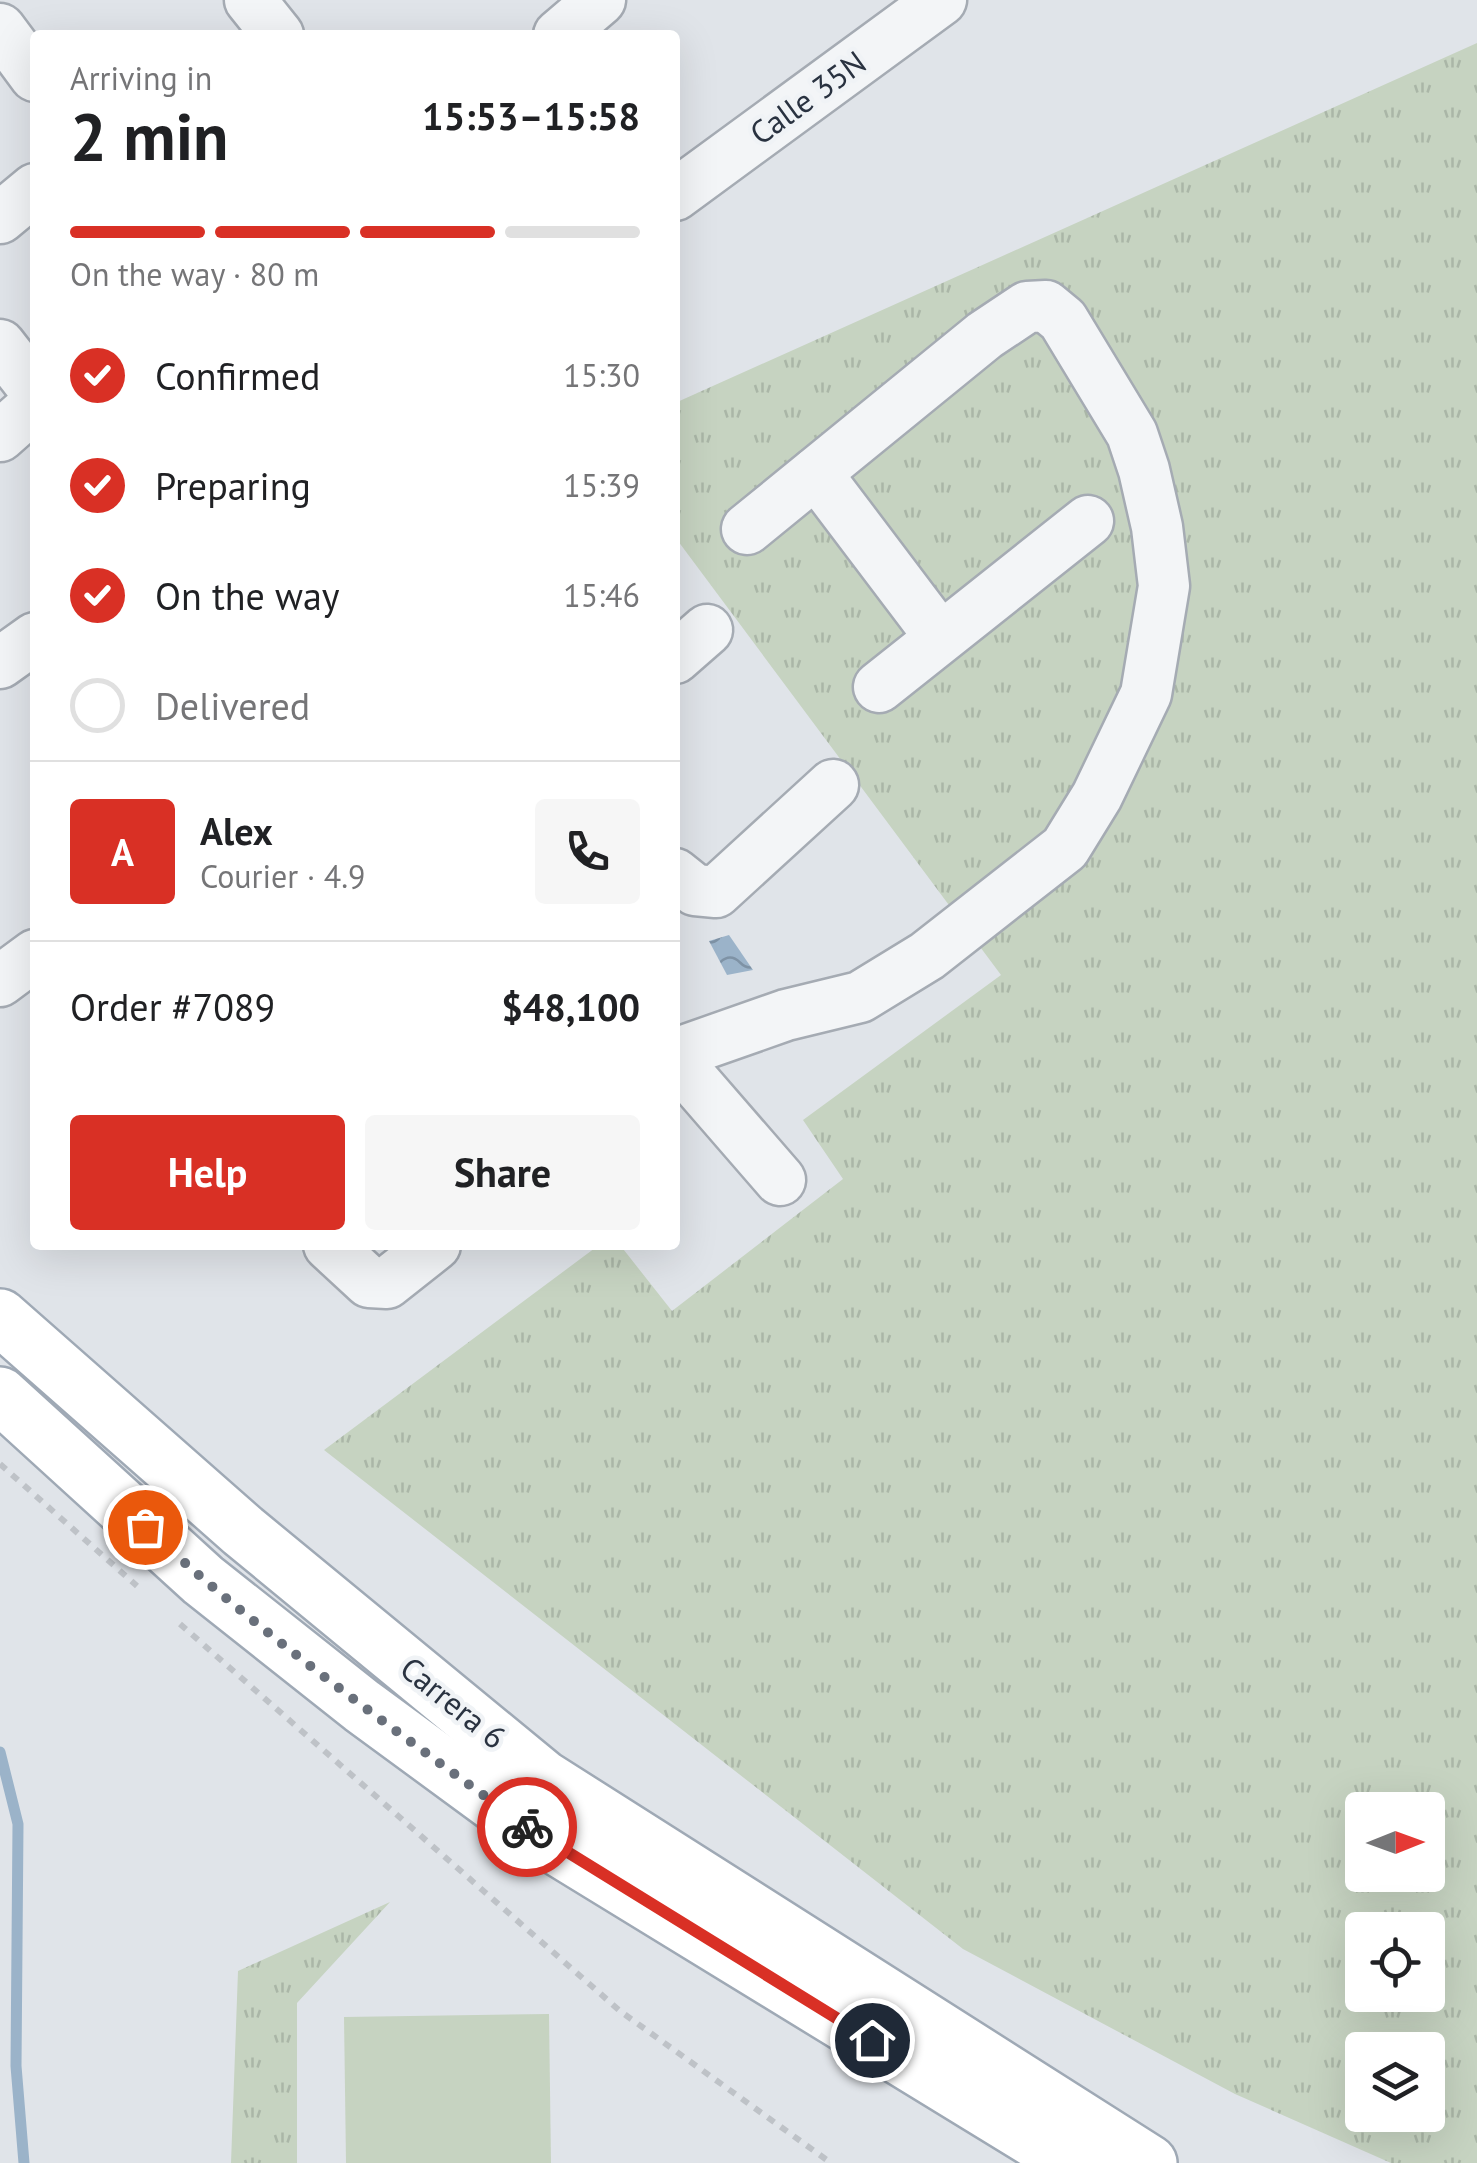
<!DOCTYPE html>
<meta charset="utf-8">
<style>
body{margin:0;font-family:"PT Sans",sans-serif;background:#f6f6f6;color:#202124;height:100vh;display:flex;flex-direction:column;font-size:38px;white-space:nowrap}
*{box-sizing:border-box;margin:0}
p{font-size:32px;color:#757577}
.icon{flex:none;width:55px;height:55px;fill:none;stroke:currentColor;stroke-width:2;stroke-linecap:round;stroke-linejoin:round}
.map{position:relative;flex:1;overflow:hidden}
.sheet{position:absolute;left:30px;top:30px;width:650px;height:1220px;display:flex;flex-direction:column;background:#fff;border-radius:10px;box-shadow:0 10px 40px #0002}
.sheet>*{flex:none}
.needle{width:65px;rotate:89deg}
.controls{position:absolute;left:1345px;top:1792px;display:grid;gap:20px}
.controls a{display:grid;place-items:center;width:100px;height:100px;border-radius:10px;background:#fff;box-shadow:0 10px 40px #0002;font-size:50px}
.pin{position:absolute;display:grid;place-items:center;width:85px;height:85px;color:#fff;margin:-42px;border:5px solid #fff;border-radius:50%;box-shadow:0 2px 10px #0007}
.courier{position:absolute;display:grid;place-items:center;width:100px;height:100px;margin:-50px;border:8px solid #d93025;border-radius:50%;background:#fff;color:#222;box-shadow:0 2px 12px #0007}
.overview em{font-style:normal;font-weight:700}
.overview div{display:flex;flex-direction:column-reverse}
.overview{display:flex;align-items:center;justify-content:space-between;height:170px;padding:0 40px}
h1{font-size:65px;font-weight:700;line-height:75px}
.bar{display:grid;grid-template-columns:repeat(4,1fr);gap:15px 10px;align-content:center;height:120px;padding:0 40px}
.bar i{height:12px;border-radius:8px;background:#e0e0e0}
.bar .current{background:#d93025}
.bar p{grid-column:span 4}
.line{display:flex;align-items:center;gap:25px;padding:0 40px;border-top:2px solid #e0e0e0}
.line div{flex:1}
.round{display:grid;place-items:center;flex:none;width:105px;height:105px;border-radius:10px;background:#f6f6f6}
ol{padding:0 40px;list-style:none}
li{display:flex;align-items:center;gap:30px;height:110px}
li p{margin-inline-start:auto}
li .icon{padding:10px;border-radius:50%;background:#d93025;color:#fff;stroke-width:4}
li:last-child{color:#757577}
li i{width:55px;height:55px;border:5px solid #e0e0e0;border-radius:50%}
.primary-button{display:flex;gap:20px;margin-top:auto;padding:20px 40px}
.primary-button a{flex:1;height:115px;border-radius:10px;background:#d93025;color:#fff;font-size:40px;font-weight:700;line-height:115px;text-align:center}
.primary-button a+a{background:#f6f6f6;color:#202124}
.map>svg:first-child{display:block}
</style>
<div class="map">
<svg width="1477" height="2163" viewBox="0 0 1477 2163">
<defs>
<pattern id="grass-tufts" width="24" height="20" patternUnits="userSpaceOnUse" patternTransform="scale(2.5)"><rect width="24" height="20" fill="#c6d3c1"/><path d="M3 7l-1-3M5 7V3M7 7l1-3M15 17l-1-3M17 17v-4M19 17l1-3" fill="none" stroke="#aab6a7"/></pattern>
<pattern id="water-waves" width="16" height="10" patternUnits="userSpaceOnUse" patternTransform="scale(2.5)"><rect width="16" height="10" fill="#9bb3c9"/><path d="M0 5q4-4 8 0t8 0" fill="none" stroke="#7e92a5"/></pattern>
</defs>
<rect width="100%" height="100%" fill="#e0e4e9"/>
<g fill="url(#grass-tufts)" fill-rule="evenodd">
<path d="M 1477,43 L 1477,2163 L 1391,2163 L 1235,2094 L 963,1949 L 324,1450 L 599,1245 L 620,1245 L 672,1311 L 843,1179 L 803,1120 L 1001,975 L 675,537 L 675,403 ZM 1362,1810 L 1428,1810 L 1428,1875 L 1362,1875 ZM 1362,1930 L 1428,1930 L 1428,1995 L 1362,1995 ZM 1362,2050 L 1428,2050 L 1428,2115 L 1362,2115 Z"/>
<path d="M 390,1902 L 297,2003 L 297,2163 L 231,2163 L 238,1971 Z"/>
</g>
<path fill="#c6d3c1" d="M 549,2014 L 551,2163 L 346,2163 L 344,2017 Z"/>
<path fill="url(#water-waves)" d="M 729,935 L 753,970 L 727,975 L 709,941 Z"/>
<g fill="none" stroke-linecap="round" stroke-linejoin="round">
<path stroke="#9bb3c9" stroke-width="11" d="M 0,1752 L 18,1824 L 16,2066 L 24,2163"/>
<g stroke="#a5abb3" stroke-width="55">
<g id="minor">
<path d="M 250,0 L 278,35"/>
<path d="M 0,29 L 35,76"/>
<path d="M 559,35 L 600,0"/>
<path d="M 675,195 L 941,0"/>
<path d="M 0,218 L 35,189"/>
<path d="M 0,345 L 35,390"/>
<path d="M 0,436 L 35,405"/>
<path d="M 816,473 L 940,637"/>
<path d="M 675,658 L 707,630"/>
<path d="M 0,663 L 35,638"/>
<path d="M 879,687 L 1088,521"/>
<path d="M 675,874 L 695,890 L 716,892 L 833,785"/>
<path d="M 0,981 L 35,955"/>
<path d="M 675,1054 L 786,1015 L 860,997 L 927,956 L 1065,848 L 1097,796 L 1146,694 L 1164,586 L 1157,527 L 1144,470 L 1132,434 L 1063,320 L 1046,306 L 1027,307 L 985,335 L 747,529"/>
<path d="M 675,1059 L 780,1180"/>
<path d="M 329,1245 L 369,1282 L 387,1283 L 435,1245"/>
</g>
</g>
<g stroke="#9fa9b5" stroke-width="60">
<g id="major">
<path d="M 0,1317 L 243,1531 L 543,1778 L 1149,2163"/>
<path d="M 0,1395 L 203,1580 L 362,1706 L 539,1836 L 1073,2163"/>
</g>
</g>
<g stroke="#bec2c7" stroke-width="6" stroke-dasharray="8 8" stroke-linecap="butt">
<path d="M 0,1464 L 137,1586"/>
<path d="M 180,1624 L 620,2011 L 831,2163"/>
</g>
<use href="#minor" stroke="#f3f5f7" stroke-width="50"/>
<use href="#major" stroke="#fff" stroke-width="55"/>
</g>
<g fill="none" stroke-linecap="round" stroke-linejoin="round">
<path stroke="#69707b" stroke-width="10" stroke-dasharray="0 18" d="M 145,1527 C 264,1637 396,1731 527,1827"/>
<path stroke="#d93025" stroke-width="12" d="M 527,1827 L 872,2040"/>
</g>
<g text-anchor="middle" stroke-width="9" stroke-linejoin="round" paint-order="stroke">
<g font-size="32" fill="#293240" stroke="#f0f3f6">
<text transform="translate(808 98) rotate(-36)" y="11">Calle 35N</text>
<text transform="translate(453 1703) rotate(39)" y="11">Carrera 6</text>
</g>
</g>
</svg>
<div class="controls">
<a><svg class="needle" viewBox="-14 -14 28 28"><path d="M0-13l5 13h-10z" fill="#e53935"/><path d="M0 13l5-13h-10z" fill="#757577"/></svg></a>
<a><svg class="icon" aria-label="locate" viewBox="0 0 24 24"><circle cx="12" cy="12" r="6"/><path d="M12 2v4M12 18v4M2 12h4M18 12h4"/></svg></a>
<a><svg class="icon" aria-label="layers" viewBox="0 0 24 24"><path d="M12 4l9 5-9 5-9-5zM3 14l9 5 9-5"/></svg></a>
</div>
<div class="pin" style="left:145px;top:1527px;background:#ea580c"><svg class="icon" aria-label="bag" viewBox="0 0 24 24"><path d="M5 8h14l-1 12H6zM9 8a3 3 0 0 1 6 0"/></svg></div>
<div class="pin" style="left:872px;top:2040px;background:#1f2937"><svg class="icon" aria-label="home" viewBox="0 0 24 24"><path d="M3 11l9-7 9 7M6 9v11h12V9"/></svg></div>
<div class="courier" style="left:527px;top:1827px"><svg class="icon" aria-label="bike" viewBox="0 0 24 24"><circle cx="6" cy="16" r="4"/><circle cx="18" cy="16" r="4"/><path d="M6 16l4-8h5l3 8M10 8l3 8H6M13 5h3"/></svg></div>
<section class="sheet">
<div class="overview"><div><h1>2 min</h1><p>Arriving in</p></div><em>15:53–15:58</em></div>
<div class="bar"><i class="current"></i><i class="current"></i><i class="current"></i><i></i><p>On the way · 80 m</p></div>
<ol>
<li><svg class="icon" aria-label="check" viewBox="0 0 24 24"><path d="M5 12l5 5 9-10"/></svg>Confirmed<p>15:30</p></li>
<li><svg class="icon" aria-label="check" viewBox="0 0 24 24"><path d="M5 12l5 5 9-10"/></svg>Preparing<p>15:39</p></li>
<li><svg class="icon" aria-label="check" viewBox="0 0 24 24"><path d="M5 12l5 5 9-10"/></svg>On the way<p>15:46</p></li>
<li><i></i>Delivered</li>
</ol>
<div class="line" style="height:180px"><b class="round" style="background:#d93025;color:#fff">A</b><div><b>Alex</b><p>Courier · 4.9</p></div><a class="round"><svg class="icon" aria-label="phone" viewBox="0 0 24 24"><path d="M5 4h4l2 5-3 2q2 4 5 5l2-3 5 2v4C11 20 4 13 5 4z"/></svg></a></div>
<div class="line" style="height:130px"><div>Order #7089</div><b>$48,100</b></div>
<div class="primary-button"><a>Help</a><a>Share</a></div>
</section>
</div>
